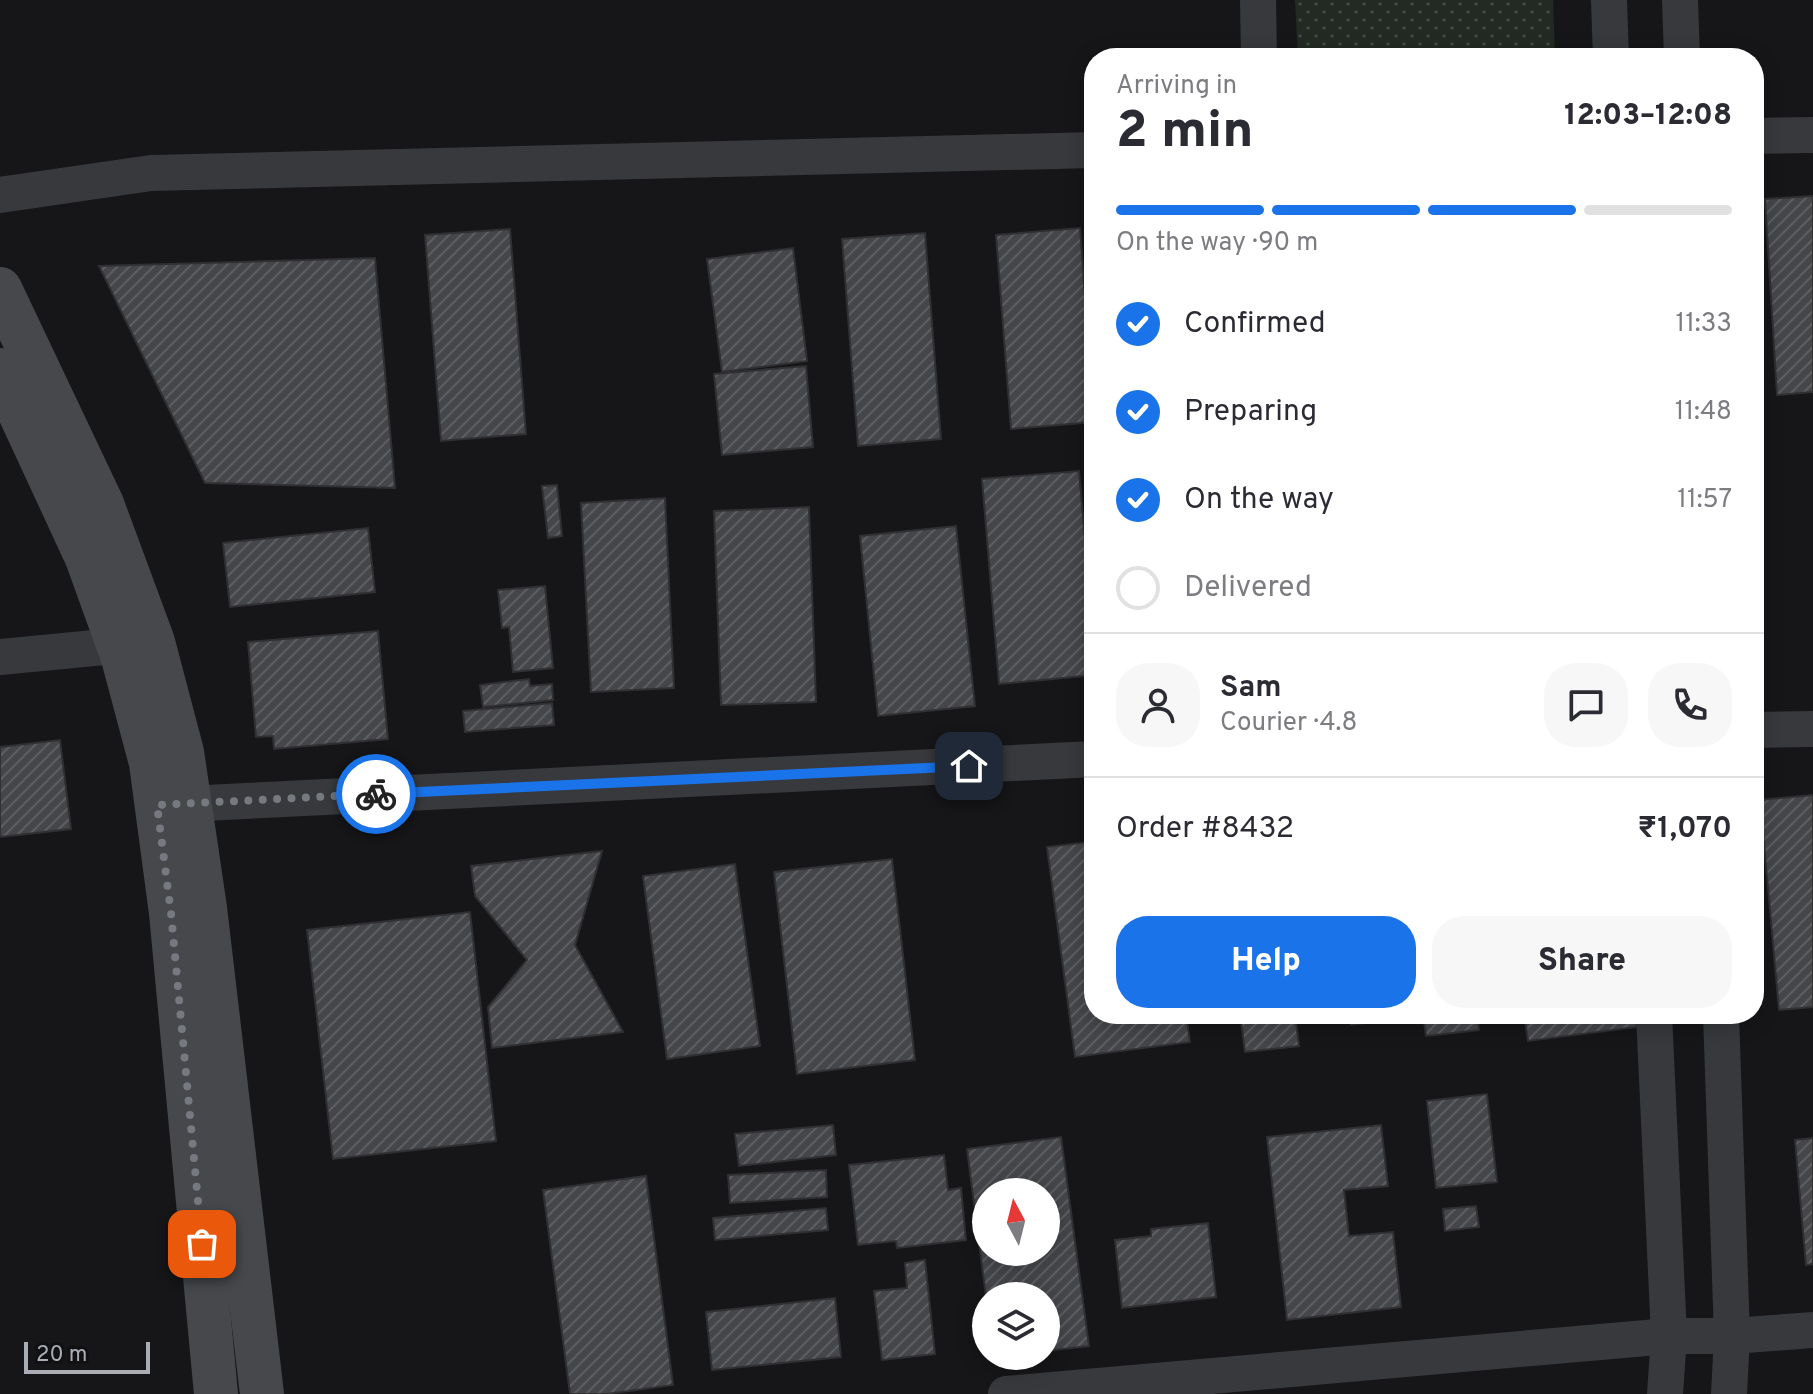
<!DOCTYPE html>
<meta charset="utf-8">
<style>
body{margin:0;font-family:Overpass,sans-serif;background:#f7f7f7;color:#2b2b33;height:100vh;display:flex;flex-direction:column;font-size:30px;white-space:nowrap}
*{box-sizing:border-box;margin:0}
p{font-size:26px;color:#7c7c81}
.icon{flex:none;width:44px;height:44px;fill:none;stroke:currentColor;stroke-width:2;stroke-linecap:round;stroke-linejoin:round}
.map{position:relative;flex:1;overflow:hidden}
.sheet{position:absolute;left:1084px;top:48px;width:680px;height:976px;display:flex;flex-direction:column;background:#fff;border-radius:32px;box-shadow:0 4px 20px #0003}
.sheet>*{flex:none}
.needle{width:52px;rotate:353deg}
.fabs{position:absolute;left:972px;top:1178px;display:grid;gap:16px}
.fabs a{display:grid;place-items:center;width:88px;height:88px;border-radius:50%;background:#fff;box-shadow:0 4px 20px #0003;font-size:40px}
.scale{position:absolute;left:24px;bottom:20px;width:126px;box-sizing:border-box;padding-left:8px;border:4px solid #a9aeb6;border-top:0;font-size:22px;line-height:28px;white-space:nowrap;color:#a9aeb6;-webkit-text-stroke:6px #111113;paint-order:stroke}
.pin{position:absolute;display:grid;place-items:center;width:68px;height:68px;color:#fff;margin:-34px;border-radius:16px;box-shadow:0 4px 12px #0006}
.courier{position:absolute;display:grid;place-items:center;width:80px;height:80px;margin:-40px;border:6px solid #1a73e8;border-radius:50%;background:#fff;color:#222;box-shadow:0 2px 10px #0007}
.headline em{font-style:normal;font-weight:800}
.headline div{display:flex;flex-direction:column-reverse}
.headline{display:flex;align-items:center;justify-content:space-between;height:136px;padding:0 32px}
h1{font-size:52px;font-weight:800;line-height:60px}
.bar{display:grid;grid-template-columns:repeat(4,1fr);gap:12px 8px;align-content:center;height:96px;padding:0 32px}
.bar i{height:10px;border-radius:6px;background:#e1e1e2}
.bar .on{background:#1a73e8}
.bar p{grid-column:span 4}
.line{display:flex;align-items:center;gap:20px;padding:0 32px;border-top:2px solid #e1e1e2}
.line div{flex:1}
.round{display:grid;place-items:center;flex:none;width:84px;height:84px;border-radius:32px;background:#f7f7f7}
ol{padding:0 32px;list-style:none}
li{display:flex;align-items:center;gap:24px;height:88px}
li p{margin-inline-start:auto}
li .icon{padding:8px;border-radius:50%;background:#1a73e8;color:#fff;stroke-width:4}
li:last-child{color:#7c7c81}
li i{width:44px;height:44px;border:4px solid #e1e1e2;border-radius:50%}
.primary-button{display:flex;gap:16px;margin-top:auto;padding:16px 32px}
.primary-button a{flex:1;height:92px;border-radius:32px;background:#1a73e8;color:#fff;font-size:32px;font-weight:800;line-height:92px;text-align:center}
.primary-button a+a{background:#f7f7f7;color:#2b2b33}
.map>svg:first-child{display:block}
</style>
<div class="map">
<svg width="1813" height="1394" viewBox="0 0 1813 1394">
<defs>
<pattern id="park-dots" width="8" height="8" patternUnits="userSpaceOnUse" patternTransform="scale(2)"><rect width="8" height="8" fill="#232a23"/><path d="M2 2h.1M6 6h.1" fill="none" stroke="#404641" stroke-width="1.8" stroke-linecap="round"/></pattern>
<pattern id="building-hatch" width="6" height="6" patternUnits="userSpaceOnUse" patternTransform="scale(2)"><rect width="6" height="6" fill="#45464a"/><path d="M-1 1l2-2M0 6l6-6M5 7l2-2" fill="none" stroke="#5d5e62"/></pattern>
</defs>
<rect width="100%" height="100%" fill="#161618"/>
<path fill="url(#park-dots)" d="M 1295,0 L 1553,0 L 1555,58 L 1298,58 Z"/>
<g fill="url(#building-hatch)" stroke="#303033" stroke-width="2" fill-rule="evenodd">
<path d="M 1813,196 L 1813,392 L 1777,395 L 1765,199 Z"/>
<path d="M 1080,228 L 1094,422 L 1011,429 L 996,235 Z"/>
<path d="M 510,229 L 526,434 L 441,441 L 425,235 Z"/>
<path d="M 925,233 L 941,439 L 858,446 L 842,239 Z"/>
<path d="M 793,248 L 807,361 L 722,372 L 707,259 Z"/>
<path d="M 375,258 L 395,488 L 205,483 L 99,266 Z"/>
<path d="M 806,366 L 813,447 L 722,455 L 714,374 Z"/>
<path d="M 1079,471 L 1094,643 L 1094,675 L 999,684 L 982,479 Z"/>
<path d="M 557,485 L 562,536 L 548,538 L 542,486 Z"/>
<path d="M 665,498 L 674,688 L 591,692 L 581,503 Z"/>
<path d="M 809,507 L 816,702 L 721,705 L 714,511 Z"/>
<path d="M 956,526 L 975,706 L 878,716 L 860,536 Z"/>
<path d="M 368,528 L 375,592 L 230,607 L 223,543 Z"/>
<path d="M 545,586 L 553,668 L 513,672 L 509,627 L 502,628 L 498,590 Z"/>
<path d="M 378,631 L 388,739 L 274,749 L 273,736 L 256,737 L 248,642 Z"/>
<path d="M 529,679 L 530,686 L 552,684 L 553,700 L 483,707 L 480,685 Z"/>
<path d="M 552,703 L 554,725 L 465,732 L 463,711 Z"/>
<path d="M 60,740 L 71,829 L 0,837 L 0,747 Z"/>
<path d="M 1813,795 L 1813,1007 L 1779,1010 L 1760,800 Z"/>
<path d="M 1089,842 L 1091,859 L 1094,859 L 1094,1014 L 1186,1014 L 1190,1042 L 1075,1057 L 1047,847 Z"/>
<path d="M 602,851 L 575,945 L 623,1032 L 492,1048 L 488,1007 L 527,960 L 475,896 L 471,866 Z"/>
<path d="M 892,859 L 915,1060 L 797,1074 L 774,872 Z"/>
<path d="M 735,864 L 760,1046 L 667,1059 L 643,876 Z"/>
<path d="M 470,912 L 496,1141 L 333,1159 L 307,930 Z"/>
<path d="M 1240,1014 L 1295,1014 L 1299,1046 L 1245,1052 Z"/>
<path d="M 1349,1014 L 1407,1014 L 1408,1017 L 1351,1025 Z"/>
<path d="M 1423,1014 L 1477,1014 L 1479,1030 L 1426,1036 Z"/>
<path d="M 1524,1014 L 1635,1014 L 1637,1027 L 1528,1041 Z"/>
<path d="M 1487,1094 L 1497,1182 L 1436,1188 L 1427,1101 Z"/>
<path d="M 833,1125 L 836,1155 L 739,1166 L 735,1134 Z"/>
<path d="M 1381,1125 L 1388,1186 L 1344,1190 L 1349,1236 L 1393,1232 L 1401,1307 L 1287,1320 L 1267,1137 Z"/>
<path d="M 1061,1137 L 1089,1346 L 1046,1351 L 1046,1296 L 986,1297 L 967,1149 ZM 986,1192 L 1046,1192 L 1046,1252 L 986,1252 Z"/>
<path d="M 1813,1138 L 1813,1264 L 1806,1265 L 1795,1140 Z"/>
<path d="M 944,1155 L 948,1190 L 961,1188 L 966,1240 L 897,1248 L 896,1241 L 858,1245 L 849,1165 Z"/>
<path d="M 826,1170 L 827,1197 L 730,1203 L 728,1175 Z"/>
<path d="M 646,1176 L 673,1385 L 607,1394 L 570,1394 L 543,1190 Z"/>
<path d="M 1476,1206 L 1479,1227 L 1445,1231 L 1443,1209 Z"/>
<path d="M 826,1208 L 828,1230 L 715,1240 L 713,1218 Z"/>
<path d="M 1208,1223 L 1216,1297 L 1122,1308 L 1115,1240 L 1151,1236 L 1151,1229 Z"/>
<path d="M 925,1260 L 935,1354 L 882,1360 L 874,1291 L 907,1288 L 905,1263 Z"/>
<path d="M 835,1298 L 841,1357 L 712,1370 L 706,1312 Z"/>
</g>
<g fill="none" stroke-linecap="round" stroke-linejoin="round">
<g stroke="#37393c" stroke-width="36">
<path d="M 1258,0 L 1259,58"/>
<path d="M 1609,0 L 1611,58"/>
<path d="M 1680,0 L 1682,58"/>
<path d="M 1754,136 L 1813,135"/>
<path d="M 0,195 L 151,173 L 1094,150"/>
<path d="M 0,657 L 146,643"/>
<path d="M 1754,730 L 1813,729"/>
<path d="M 165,805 L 1094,759"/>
<path d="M 1654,1014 L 1669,1336 L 1665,1394"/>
<path d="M 1721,1014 L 1732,1336 L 1729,1394"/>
<path d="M 1006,1394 L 1669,1336 L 1732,1336 L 1813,1330"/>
</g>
<g stroke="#46484c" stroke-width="44">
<path d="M 0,289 L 102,504 L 153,642 L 182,752 L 205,908 L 262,1394"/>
<path d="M 0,370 L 87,558 L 123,658 L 151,763 L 171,913 L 216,1394"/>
</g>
</g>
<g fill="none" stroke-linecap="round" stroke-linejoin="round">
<path stroke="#76797f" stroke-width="8" stroke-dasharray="0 14.4" d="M 202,1244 L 171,913 L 157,805 L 376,794"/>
<path stroke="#1a73e8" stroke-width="10" d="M 376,794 L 969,766"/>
</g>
</svg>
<div class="fabs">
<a><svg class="needle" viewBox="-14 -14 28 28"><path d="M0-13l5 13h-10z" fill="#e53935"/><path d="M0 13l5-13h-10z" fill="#7c7c81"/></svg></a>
<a><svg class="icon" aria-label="layers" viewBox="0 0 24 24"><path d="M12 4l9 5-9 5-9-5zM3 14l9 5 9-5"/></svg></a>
</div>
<div class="scale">20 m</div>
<div class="pin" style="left:202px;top:1244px;background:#ea580c"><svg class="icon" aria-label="bag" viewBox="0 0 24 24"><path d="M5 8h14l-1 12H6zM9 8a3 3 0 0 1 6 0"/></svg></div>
<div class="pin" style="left:969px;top:766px;background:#1f2937"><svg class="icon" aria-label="home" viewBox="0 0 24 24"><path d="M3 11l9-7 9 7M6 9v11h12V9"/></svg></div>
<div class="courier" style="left:376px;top:794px"><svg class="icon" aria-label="bike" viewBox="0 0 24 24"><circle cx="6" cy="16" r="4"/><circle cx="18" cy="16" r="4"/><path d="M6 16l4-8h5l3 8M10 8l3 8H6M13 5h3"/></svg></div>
<section class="sheet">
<div class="headline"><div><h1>2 min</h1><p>Arriving in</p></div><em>12:03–12:08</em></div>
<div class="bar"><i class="on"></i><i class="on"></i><i class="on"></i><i></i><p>On the way · 90 m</p></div>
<ol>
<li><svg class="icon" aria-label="check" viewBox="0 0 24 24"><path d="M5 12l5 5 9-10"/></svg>Confirmed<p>11:33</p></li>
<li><svg class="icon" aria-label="check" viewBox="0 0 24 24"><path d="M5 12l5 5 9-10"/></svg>Preparing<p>11:48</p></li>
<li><svg class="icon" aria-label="check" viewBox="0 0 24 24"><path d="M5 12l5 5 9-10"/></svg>On the way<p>11:57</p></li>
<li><i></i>Delivered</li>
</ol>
<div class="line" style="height:144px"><a class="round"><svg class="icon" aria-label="person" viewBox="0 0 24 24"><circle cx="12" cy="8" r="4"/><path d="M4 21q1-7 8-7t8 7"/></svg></a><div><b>Sam</b><p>Courier · 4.8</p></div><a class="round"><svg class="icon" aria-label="chat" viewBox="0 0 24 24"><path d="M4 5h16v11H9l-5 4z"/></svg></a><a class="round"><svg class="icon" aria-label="phone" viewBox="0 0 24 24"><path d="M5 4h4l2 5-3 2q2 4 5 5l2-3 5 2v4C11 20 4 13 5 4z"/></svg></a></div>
<div class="line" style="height:104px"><div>Order #8432</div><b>₹1,070</b></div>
<div class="primary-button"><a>Help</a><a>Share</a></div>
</section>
</div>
